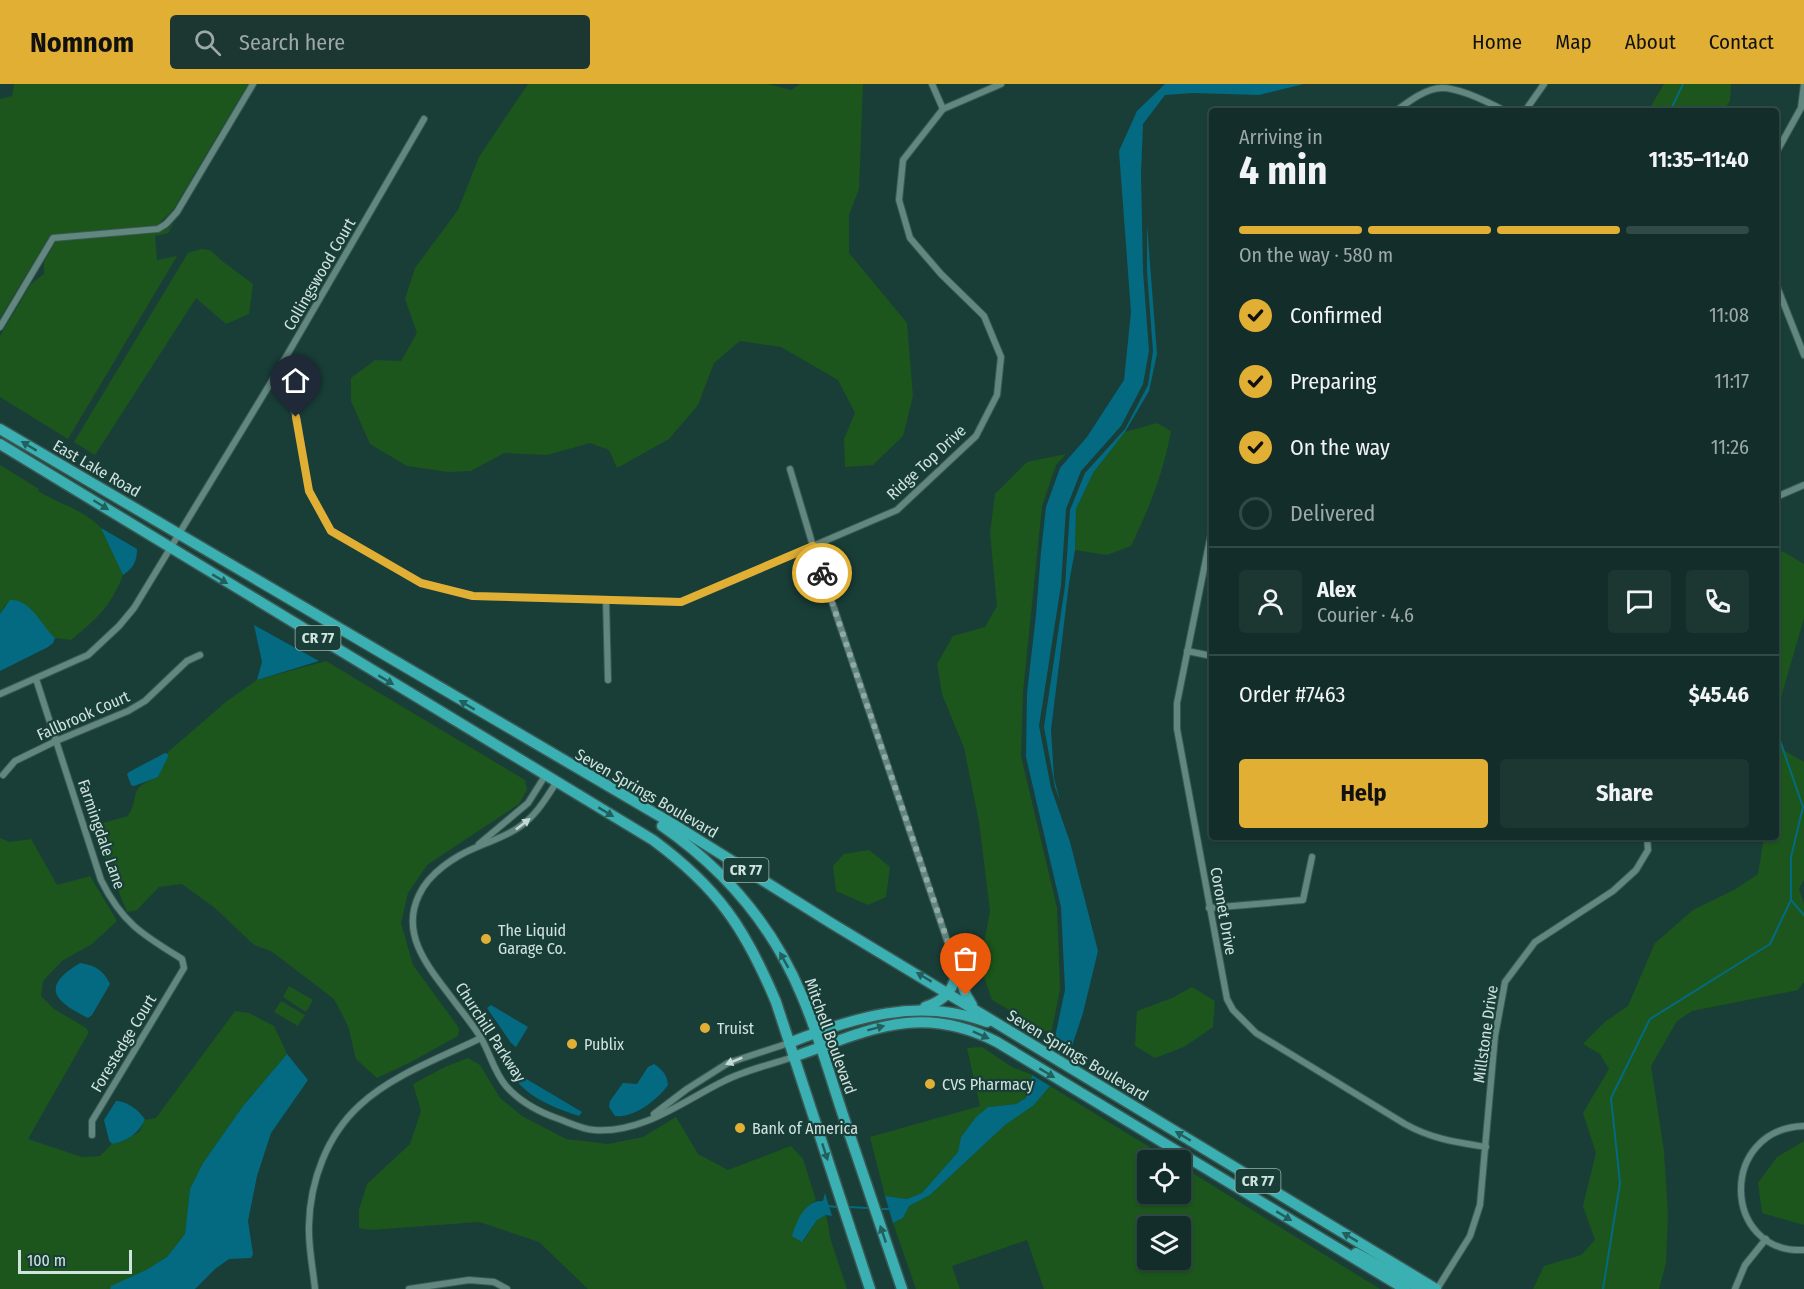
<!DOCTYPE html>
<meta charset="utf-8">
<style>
body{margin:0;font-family:"Fira Sans Condensed",sans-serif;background:#1c3632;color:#f1f3f6;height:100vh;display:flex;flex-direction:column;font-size:22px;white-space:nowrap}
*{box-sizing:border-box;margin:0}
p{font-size:20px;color:#9da8a8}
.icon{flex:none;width:33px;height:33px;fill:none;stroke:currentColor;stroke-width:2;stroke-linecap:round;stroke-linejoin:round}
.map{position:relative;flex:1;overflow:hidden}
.details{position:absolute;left:1209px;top:24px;width:570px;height:732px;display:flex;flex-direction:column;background:#132e2a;border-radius:6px;box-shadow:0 2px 4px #0004,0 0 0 2px #324a47}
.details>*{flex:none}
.controls{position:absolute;left:1137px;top:1066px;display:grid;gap:12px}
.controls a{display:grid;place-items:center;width:54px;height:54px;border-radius:6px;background:#132e2a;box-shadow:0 2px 4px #0004,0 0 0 2px #324a47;font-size:30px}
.scale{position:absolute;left:18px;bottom:15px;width:114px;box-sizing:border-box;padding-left:6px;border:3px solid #d0e3df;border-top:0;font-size:16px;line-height:21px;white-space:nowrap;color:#d0e3df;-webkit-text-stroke:4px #193e38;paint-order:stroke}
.pin{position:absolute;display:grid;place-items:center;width:51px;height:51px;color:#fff;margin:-62px -26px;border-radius:50% 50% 50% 0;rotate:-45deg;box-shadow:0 0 6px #0007}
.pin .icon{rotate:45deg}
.courier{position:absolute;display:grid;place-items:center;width:60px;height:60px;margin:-30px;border:4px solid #e1af34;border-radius:50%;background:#fff;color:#222;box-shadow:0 2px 8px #0007}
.head em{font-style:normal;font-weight:700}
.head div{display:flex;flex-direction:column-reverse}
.head{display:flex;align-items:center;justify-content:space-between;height:102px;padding:0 30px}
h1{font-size:39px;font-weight:700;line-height:45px}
.bar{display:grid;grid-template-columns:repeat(4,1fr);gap:9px 6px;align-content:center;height:72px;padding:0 30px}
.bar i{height:8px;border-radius:4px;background:#324a47}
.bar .current{background:#e1af34}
.bar p{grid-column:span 4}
.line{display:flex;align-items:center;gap:15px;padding:0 30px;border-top:2px solid #324a47}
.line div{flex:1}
.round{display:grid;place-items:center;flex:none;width:63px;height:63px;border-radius:6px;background:#1c3632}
ol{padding:0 30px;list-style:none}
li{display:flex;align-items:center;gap:18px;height:66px}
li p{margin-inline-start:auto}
li .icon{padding:6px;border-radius:50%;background:#e1af34;color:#111;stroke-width:4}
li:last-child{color:#9da8a8}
li i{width:33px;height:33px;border:3px solid #324a47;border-radius:50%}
.button{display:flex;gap:12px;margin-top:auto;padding:12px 30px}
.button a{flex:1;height:69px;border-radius:6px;background:#e1af34;color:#111;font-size:24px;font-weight:700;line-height:69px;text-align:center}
.button a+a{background:#1c3632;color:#f1f3f6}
header{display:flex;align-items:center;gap:36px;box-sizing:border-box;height:84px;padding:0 30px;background:#e1af34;color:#111}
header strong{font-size:28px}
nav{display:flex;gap:33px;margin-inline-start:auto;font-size:21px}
.search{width:420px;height:54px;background:#1c3632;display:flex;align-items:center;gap:15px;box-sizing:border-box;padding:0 21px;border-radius:6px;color:#9da8a8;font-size:22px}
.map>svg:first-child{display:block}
</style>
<header>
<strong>Nomnom</strong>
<div class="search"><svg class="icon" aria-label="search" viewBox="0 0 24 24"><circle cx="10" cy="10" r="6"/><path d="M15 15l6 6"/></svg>Search here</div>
<nav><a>Home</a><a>Map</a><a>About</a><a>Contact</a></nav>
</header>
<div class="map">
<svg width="1804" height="1205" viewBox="0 0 1804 1205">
<rect width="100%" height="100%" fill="#193e38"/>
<g fill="#1c561c" fill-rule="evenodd">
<path d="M 14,0 L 248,0 L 173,126 L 157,141 L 50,151 L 0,234 L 0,15 L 12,12 Z"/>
<path d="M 528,0 L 768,0 L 791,6 L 800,0 L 863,0 L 859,105 L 849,131 L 849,169 L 907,239 L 913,312 L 903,352 L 873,381 L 845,383 L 844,355 L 855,329 L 838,296 L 781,263 L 740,257 L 714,279 L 698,321 L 669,355 L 617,384 L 609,366 L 590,359 L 547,371 L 504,369 L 471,387 L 448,388 L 407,382 L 370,360 L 351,317 L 351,294 L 375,276 L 401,277 L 417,249 L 405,215 L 415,184 L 458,126 L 479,73 Z"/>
<path d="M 1664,0 L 1731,0 L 1730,17 L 1723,27 L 1648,27 Z"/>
<path d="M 175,137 L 168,149 L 155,152 L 157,176 L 177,172 L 68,355 L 0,313 L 0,252 L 31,200 L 44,190 L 44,178 L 56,157 L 159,149 L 169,144 Z"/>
<path d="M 201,165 L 210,166 L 222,177 L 253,200 L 249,230 L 226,240 L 196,214 L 95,371 L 74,358 L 188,169 Z"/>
<path d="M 1157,339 L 1171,347 C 1163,390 1150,422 1131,462 L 1107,471 L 1075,466 L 1076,425 L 1093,389 L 1125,348 Z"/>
<path d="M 1066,370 L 1056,381 L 1042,422 L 1023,608 L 1021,672 L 1057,824 L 1060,905 L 1051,950 L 992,916 L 980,881 L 990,827 L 979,738 L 964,664 L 942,610 L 937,580 L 953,552 L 985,543 L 997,522 L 990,449 L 995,410 L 1027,378 Z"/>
<path d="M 0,381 L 39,405 L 38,407 C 57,419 84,426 100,443 C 110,453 117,478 123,491 C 110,524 97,534 71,556 L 55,554 L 5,521 L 0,530 Z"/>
<path d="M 1776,467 L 1784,468 L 1804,480 L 1804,534 L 1782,610 L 1776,644 L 1785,667 L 1804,678 L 1804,796 L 1799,805 L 1804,820 L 1804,898 L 1798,906 L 1692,927 L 1677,937 L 1651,982 L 1664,1067 L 1668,1130 L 1666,1179 L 1659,1205 L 1533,1205 L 1544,1182 L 1581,1171 L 1595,1156 L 1583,1122 L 1596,1069 L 1583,1029 L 1609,985 L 1600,970 L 1583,960 L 1606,937 L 1628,922 L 1655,859 L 1693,826 L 1736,805 L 1758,790 L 1764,753 L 1776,753 Z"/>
<path d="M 326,577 L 525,696 L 527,706 L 519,720 L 427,781 L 408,809 L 401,839 L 413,881 L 459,944 L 458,952 L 411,978 L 377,994 L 356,975 L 348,942 L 334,915 L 271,867 L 254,861 L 215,824 L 182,800 L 159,803 L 137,826 L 127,828 L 92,742 L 128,732 C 142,710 125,706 158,693 L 168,673 L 168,668 L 227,617 L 257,596 Z"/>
<path d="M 0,754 L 9,758 L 31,755 L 57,801 L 90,792 L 117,837 L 92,860 L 62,877 L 43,897 L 41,912 L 54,925 L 86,944 L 89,948 L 28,1055 L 82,1073 L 100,1072 L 112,1060 L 124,1057 L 139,1048 L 145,1036 L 156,1034 L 235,927 L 249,929 L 274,942 L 287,970 L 243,1022 L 203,1079 L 190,1105 L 185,1150 L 167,1173 L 146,1186 L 112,1202 L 110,1205 L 0,1205 Z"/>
<path d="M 869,766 L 890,783 L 886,813 L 868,821 L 836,807 L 833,782 L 844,770 Z"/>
<path d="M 289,902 L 313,916 L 306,928 L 283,913 Z"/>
<path d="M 1192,903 L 1215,917 L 1213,943 L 1184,963 L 1155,974 L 1135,962 L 1137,927 L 1172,914 Z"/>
<path d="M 281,917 L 305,931 L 298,942 L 274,928 Z"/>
<path d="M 982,963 L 1012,983 L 1032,991 L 1026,1014 L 1016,1020 L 988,1023 L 976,1033 L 961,1053 L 958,1068 L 922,1109 L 907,1115 L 885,1112 L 870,1053 L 980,1022 L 967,964 Z"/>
<path d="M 468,974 L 480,981 L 500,1014 L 522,1032 L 566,1055 L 608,1060 L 643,1053 L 676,1033 L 698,1070 L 728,1086 L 791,1062 L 803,1075 L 816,1116 L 806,1124 L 803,1158 L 817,1136 L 826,1131 L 831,1157 L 847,1205 L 588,1205 L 539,1158 L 479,1138 L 370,1146 L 359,1144 L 359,1126 L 367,1100 L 410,1060 L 421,1027 L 413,1000 L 447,982 Z"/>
<path d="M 1050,1002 L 1172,1077 L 1148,1077 L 1148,1110 L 1180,1110 L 1181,1082 L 1380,1205 L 1044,1205 L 1027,1156 L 952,1182 L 960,1205 L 916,1205 L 893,1139 L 903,1134 L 909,1122 L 930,1111 L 1005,1041 L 1034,1021 ZM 1148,1143 L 1180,1143 L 1180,1176 L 1148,1176 Z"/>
<path d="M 1804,1057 L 1804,1141 L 1762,1129 L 1758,1099 L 1777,1073 Z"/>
</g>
<g fill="#036a82">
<path d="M 1165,0 L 1304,0 L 1259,11 L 1193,9 L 1165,11 L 1143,40 L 1141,90 L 1143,187 L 1149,267 L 1143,300 L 1121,342 L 1081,387 L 1066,425 L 1061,501 L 1039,642 L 1051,704 L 1070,758 L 1098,867 L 1083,929 L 1072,962 L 1055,953 L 1065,906 L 1061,823 L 1026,673 L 1027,609 L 1036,531 L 1041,468 L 1046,423 L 1060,384 L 1087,353 L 1124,296 L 1131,228 L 1119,67 L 1137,27 Z"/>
<path d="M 1147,141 L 1157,270 L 1149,307 L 1125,348 L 1093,389 L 1076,425 L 1075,466 L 1069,499 L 1051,646 L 1054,694 L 1060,717 L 1055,703 L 1044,643 L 1065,502 L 1070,426 L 1085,389 L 1125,345 L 1148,301 L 1153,267 L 1147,188 Z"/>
<path d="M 101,444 L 137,465 C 137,478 133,484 123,491 Z"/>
<path d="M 10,516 C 31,515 41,541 55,554 L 53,559 L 48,563 L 0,587 L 0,530 Z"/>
<path d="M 254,541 L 319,577 L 257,596 L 262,578 Z"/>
<path d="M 165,669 L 168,670 L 168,673 L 158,693 L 134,702 L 131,701 L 127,690 L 129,688 Z"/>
<path d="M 80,879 C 95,881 103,886 110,900 L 92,931 L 88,934 C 54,917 40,903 80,879 Z"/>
<path d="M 491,921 L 528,943 L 516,963 L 511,959 L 487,924 Z"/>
<path d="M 287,970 L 308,996 L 271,1049 L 257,1092 L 248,1137 L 253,1170 L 251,1174 L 229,1175 L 215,1185 L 195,1205 L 110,1205 L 111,1202 L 146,1186 L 167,1173 L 185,1150 L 190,1105 L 203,1079 L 243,1022 Z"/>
<path d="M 654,980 C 663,986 667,991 668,1001 C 657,1016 635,1034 615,1032 L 609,1023 L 610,1017 L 623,999 L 637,1000 L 648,983 Z"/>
<path d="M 513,987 L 582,1028 L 579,1032 C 551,1022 532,1016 512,992 Z"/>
<path d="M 1032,991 L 1050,1002 L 1034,1021 L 1005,1041 L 930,1111 L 909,1122 L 903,1134 L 893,1139 L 885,1112 L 907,1115 L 922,1109 L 958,1068 L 961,1053 L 976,1033 L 988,1023 L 1016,1020 L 1026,1014 Z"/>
<path d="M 116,1017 C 127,1017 140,1027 145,1036 C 137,1050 128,1057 112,1060 L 109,1056 L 104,1036 Z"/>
<path d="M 825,1109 L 832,1132 L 826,1131 L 817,1136 L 802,1158 L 792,1152 C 797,1136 805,1116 823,1117 Z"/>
</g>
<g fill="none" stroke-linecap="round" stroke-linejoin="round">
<g stroke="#036a82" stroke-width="2">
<path d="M 1670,27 L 1683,0"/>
<path d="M 1776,645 L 1803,723 L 1791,773 L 1791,816 L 1804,831"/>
<path d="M 1057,972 L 1065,958"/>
<path d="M 829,1122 L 836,1123"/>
<path d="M 850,1123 L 867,1124"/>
<path d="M 882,1125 L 889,1125"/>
<path d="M 1603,1205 L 1620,1099 L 1611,1014 L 1650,935 L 1770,860 L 1791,816"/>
</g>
<g stroke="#3a5955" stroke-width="8">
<g id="minor">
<path d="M 932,0 L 943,25"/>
<path d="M 1396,27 C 1408,18 1426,4 1442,4 C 1460,4 1490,19 1505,27"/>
<path d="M 1525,27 L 1544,0"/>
<path d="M 1776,69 L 1801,24 L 1804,0"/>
<path d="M 1776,200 L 1804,271"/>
<path d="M 0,243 L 53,154 L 158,145 L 166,140 L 177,128 L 253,0"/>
<path d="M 276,290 L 287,304 L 296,333 L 309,407 L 331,447 L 421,499 L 473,512 L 682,518 L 897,426 L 976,352 L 997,311 L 1001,273 L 984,232 L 941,190 L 910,154 L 899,116 L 903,76 L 943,25 L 1001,0"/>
<path d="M 790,385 L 813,462 L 956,883"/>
<path d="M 1776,413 L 1804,401"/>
<path d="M 1212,445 L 1177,619 L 1177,645 L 1227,915 L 1233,926 L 1256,949 L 1405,1040 C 1432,1055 1455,1058 1486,1063"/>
<path d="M 606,516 L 608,596"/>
<path d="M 1187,567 L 1212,572"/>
<path d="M 36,595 L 101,796 C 122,839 143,851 182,875 L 184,884 L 92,1037 L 92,1051"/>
<path d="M 0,610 L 88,571 L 119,542 L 134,524 L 276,290 L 424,35"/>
<path d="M 3,691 L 15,677 L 56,657 L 128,627 L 145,617 L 187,577 L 200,571"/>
<path d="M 556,699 C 546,714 537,730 522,741 C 508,752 493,756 477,763 C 455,772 429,789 419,811 C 399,852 431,886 454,917 C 463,929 473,941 481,954 C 490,969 494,988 506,1002 C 520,1018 539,1028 559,1035 C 570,1039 582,1045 594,1046 C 642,1050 683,1017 724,997 C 745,986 770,981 793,973"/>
<path d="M 479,760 L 528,719 L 545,692"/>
<path d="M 1209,824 L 1303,816 L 1312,773"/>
<path d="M 654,1030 L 687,1005 L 728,979 L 789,959"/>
<path d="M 1804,1042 C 1718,1045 1722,1170 1804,1166"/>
<path d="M 315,1205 C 313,1184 308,1162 309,1141 C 310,1097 327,1051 360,1021 C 392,991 442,973 481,954"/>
<path d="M 409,1205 L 469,1196 L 494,1198 L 507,1205"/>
<path d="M 1437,1205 L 1470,1152 L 1480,1121 L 1495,952 L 1505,898 L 1535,858 L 1613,807 L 1636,786 L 1648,766 L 1647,753"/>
<path d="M 1735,1205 L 1745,1181 L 1766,1155"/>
</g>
</g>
<g stroke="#3a5955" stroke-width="13">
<g id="primary">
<path d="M 0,345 L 673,740 L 831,839 L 1436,1205"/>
<path d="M 0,360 L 653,756 C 718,804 745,844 776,918 L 870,1205"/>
<path d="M 662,742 C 724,785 773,842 802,912 C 818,949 829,989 842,1028 C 862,1087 882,1146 902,1205"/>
<path d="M 958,888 L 966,911 L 972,921"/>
<path d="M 925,923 C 944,917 957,904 956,883"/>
<path d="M 789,959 C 855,933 918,913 987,938"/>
<path d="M 793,973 C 868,947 919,918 997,958 L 1405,1205"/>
<path d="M 1356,1169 L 1421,1205"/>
</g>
</g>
<use href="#minor" stroke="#61877f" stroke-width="6"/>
<use href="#primary" stroke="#3bb0b3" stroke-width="10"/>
</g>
<defs><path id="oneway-solid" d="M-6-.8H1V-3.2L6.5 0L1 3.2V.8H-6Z" transform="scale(1.5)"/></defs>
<g fill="#23605d">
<use href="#oneway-solid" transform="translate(29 362) rotate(-149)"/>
<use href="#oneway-solid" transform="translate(101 421) rotate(32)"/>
<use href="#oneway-solid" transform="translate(220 495) rotate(31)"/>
<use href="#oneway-solid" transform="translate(386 596) rotate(31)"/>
<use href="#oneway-solid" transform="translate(467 621) rotate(-149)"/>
<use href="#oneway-solid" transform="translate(606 728) rotate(31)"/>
<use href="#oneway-solid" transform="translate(784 876) rotate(-119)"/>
<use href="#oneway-solid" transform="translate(924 893) rotate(-149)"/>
<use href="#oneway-solid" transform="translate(876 944) rotate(-15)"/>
<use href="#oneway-solid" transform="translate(981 951) rotate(24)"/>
<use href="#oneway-solid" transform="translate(1047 989) rotate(31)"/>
<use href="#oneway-solid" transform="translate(1183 1052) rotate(-149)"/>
<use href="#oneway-solid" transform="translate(825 1068) rotate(72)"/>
<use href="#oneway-solid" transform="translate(1284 1132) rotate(31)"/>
<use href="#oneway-solid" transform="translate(883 1150) rotate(-109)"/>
<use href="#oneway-solid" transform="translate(1350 1153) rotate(-149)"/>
</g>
<g fill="#c5dad5">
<use href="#oneway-solid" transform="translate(523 740) rotate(-38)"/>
<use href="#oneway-solid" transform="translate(734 977) rotate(158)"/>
</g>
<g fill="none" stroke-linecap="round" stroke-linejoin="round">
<path stroke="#90a9a5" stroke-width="6" stroke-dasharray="0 10.8" d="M 822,489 L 966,911"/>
<path stroke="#e1af34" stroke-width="8" d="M 296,333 L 309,407 L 331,447 L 421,499 L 473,512 L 681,518 L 813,462 L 822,489"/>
</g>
<g fill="#e1af34" stroke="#193e38" stroke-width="2">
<circle cx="486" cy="855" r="6"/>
<circle cx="705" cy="944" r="6"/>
<circle cx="572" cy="960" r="6"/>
<circle cx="930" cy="1000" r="6"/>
<circle cx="740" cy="1044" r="6"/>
</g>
<g text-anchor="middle" stroke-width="4.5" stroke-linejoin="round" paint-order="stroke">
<g fill="#193e38" stroke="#99b2ad" stroke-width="1.5">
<rect x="295.5" y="542" width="45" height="24" rx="4.5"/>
<rect x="723.5" y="774" width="45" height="24" rx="4.5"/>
<rect x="1235.5" y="1085" width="45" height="24" rx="4.5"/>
</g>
<g font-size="15" font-weight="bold" fill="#d0e3df">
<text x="318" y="559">CR 77</text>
<text x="746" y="791">CR 77</text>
<text x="1258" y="1102">CR 77</text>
</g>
<g font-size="16" fill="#d0e3df" stroke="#193e38">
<text transform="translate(319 190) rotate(-60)" y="6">Collingswood Court</text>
<text transform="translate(926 378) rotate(-43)" y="6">Ridge Top Drive</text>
<text transform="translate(97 384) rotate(30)" y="6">East Lake Road</text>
<text transform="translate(83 631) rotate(-24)" y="6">Fallbrook Court</text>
<text transform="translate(647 709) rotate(30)" y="6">Seven Springs Boulevard</text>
<text transform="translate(102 750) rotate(71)" y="6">Farmingdale Lane</text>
<text transform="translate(1224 827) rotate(80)" y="6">Coronet Drive</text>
<text transform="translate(491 948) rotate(57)" y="6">Churchill Parkway</text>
<text transform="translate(1485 950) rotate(-82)" y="6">Millstone Drive</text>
<text transform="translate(831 952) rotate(70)" y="6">Mitchell Boulevard</text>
<text transform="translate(123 959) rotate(-59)" y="6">Forestedge Court</text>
<text transform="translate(1078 971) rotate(31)" y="6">Seven Springs Boulevard</text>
</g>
<g font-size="16" fill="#d0e3df" stroke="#193e38" text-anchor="start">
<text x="498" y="852">The Liquid<tspan x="498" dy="18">Garage Co.</tspan></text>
<text x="717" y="950">Truist</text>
<text x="584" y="966">Publix</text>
<text x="942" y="1006">CVS Pharmacy</text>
<text x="752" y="1050">Bank of America</text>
</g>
</g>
</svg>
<div class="controls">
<a><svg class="icon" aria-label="locate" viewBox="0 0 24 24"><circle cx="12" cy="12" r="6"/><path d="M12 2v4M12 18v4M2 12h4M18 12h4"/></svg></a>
<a><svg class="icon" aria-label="layers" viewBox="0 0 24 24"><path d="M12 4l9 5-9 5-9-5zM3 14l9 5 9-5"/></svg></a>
</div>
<div class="scale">100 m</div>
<div class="pin" style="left:966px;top:911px;background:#ea580c"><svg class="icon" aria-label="bag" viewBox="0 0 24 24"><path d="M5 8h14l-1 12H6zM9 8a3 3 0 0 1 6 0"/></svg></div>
<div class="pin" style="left:296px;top:333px;background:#1f2937"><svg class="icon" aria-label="home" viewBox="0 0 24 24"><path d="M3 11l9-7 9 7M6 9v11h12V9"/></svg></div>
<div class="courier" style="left:822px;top:489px"><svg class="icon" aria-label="bike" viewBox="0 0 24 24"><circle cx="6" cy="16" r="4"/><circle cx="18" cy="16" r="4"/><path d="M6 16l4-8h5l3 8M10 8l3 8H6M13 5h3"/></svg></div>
<section class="details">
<div class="head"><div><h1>4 min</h1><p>Arriving in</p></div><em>11:35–11:40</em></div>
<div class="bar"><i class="current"></i><i class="current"></i><i class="current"></i><i></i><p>On the way · 580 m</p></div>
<ol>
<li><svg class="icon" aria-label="check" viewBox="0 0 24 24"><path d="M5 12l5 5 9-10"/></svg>Confirmed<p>11:08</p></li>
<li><svg class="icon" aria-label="check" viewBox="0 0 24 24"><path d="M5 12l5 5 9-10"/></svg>Preparing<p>11:17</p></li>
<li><svg class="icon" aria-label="check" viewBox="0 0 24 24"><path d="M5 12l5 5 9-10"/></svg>On the way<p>11:26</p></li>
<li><i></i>Delivered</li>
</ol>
<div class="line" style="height:108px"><a class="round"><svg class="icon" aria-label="person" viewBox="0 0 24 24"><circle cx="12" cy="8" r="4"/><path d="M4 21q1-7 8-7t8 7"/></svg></a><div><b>Alex</b><p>Courier · 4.6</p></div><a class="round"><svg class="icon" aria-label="chat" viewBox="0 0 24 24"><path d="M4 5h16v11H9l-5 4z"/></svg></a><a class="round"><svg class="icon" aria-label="phone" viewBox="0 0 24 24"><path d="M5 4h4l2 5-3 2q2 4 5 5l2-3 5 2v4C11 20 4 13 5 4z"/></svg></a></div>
<div class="line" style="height:78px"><div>Order #7463</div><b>$45.46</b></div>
<div class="button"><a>Help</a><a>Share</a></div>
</section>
</div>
